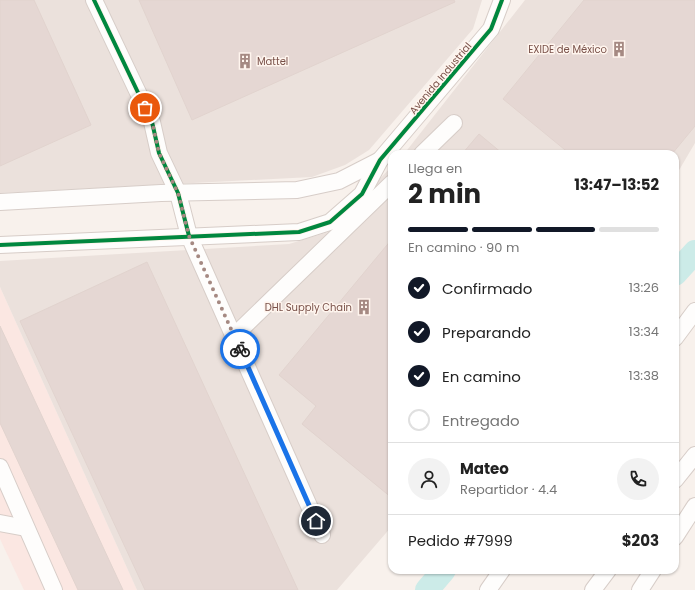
<!DOCTYPE html>
<html lang="es">
<meta charset="utf-8">
<style>
body{margin:0;font-family:Poppins,sans-serif;background:#f2f2f2;color:#222;height:100vh;display:flex;flex-direction:column;font-size:15px;white-space:nowrap}
*{box-sizing:border-box;margin:0}
p{font-size:13px;color:#767676}
.icon{flex:none;width:22px;height:22px;fill:none;stroke:currentColor;stroke-width:2;stroke-linecap:round;stroke-linejoin:round}
.map{position:relative;flex:1;overflow:hidden}
.details{position:absolute;left:388px;top:150px;width:291px;height:424px;display:flex;flex-direction:column;background:#fff;border-radius:12px;box-shadow:0 1px 3px #0004}
.details>*{flex:none}
.pin{position:absolute;display:grid;place-items:center;width:34px;height:34px;color:#fff;margin:-17px;border:2px solid #fff;border-radius:50%;box-shadow:0 1px 4px #0007}
.courier{position:absolute;display:grid;place-items:center;width:40px;height:40px;margin:-20px;border:3px solid #1a73e8;border-radius:50%;background:#fff;color:#222;box-shadow:0 1px 5px #0007}
.summary em{font-style:normal;font-weight:700}
.summary div{display:flex;flex-direction:column-reverse}
.summary{display:flex;align-items:center;justify-content:space-between;height:68px;padding:0 20px}
h1{font-size:26px;font-weight:700;line-height:30px}
.bar{display:grid;grid-template-columns:repeat(4,1fr);gap:6px 4px;align-content:center;height:48px;padding:0 20px}
.bar i{height:5px;border-radius:3px;background:#e0e0e0}
.bar .active{background:#111827}
.bar p{grid-column:span 4}
.line{display:flex;align-items:center;gap:10px;padding:0 20px;border-top:1px solid #e0e0e0}
.line div{flex:1}
.round{display:grid;place-items:center;flex:none;width:42px;height:42px;border-radius:21px;background:#f2f2f2}
ol{padding:0 20px;list-style:none}
li{display:flex;align-items:center;gap:12px;height:44px}
li p{margin-inline-start:auto}
li .icon{padding:4px;border-radius:50%;background:#111827;color:#fff;stroke-width:4}
li:last-child{color:#767676}
li i{width:22px;height:22px;border:2px solid #e0e0e0;border-radius:50%}
.map>svg:first-child{display:block}
</style>
<div class="map">
<svg width="695" height="590" viewBox="0 0 695 590">
<rect width="100%" height="100%" fill="#f8f1ec"/>
<path fill="#fbe7e2" d="M 0,287 L 137,590 L 24,590 L 0,539 Z"/>
<g fill="#ebe1dc">
<path d="M 0,0 L 482,0 L 473,29 L 369,150 L 345,165 L 312,177 L 0,193 Z"/>
<path d="M 525,0 L 695,0 L 695,143 L 675,177 L 675,154 L 404,154 Z"/>
<path d="M 392,166 L 392,526 L 337,590 L 137,590 L 0,287 L 0,261 L 289,244 L 329,232 Z"/>
</g>
<g fill="none" stroke-linecap="round" stroke-linejoin="round">
<g stroke="#ccebe8" stroke-width="24">
<path d="M 675,274 L 695,252"/>
<path d="M 427,590 L 444,570"/>
</g>
</g>
<g fill="#e5d7d3" stroke="#e1d3ce">
<path d="M 0,0 L 34,0 L 91,125 L 0,166 Z"/>
<path d="M 139,0 L 454,0 L 455,2 L 192,120 Z"/>
<path d="M 584,0 L 695,0 L 695,126 L 672,154 L 570,154 L 503,99 Z"/>
<path d="M 479,134 L 503,154 L 462,154 Z"/>
<path d="M 392,239 L 392,498 L 302,424 L 316,406 L 279,375 Z"/>
<path d="M 147,262 L 298,590 L 145,590 L 20,321 Z"/>
<path d="M 0,326 L 123,590 L 78,590 L 0,423 Z"/>
</g>
<g fill="none" stroke-linecap="round" stroke-linejoin="round">
<g stroke="#d7cdc8" stroke-width="18">
<g id="minor">
<path d="M 94,0 L 152,122 L 159,153 L 178,193 L 189,236 L 322,535"/>
<path d="M 422,154 L 454,123"/>
<path d="M 0,202 L 161,193 L 297,190 L 339,181 L 380,160"/>
<path d="M 0,245 L 299,232 L 330,222 L 362,194 L 380,160 L 491,29 L 502,0"/>
<path d="M 234,336 L 392,183"/>
<path d="M 675,338 L 695,311"/>
<path d="M 0,467 L 54,590"/>
<path d="M 675,480 L 695,455"/>
<path d="M 0,523 L 26,528"/>
<path d="M 675,537 L 695,506"/>
<path d="M 488,590 L 502,570"/>
<path d="M 593,590 L 608,570"/>
<path d="M 640,590 L 653,570"/>
</g>
</g>
<use href="#minor" stroke="#fefdfc" stroke-width="16"/>
<g stroke="#fff5ee" stroke-width="6">
<g id="cycleway">
<path d="M 94,0 L 152,122 L 159,153 L 178,193 L 189,236"/>
<path d="M 0,245 L 299,232 L 330,222 L 362,194 L 380,160 L 491,29 L 502,0"/>
</g>
</g>
<use href="#cycleway" stroke="#00873e" stroke-width="4"/>
</g>
<g fill="none" stroke-linecap="round" stroke-linejoin="round">
<path stroke="#a58982" stroke-width="4" stroke-dasharray="0 7.2" d="M 145,108 L 152,122 L 159,153 L 178,193 L 189,236 L 240,349"/>
<path stroke="#1a73e8" stroke-width="5" d="M 240,349 L 316,521"/>
</g>
<defs>
<g id="building-bare" transform="scale(1.2)"><path d="M-4-6H4V6H1V3H-1V6H-4ZM-2.5-4.3h1.7v1.8h-1.7ZM.8-4.3h1.7v1.8H.8ZM-2.5-1h1.7V.8h-1.7ZM.8-1h1.7V.8H.8Z" fill="#a58982" stroke="#fff5ee" stroke-width="2.5" paint-order="stroke"/></g>
</defs>
<g fill-rule="evenodd">
<use href="#building-bare" x="619" y="49"/>
<use href="#building-bare" x="245" y="61"/>
<use href="#building-bare" x="364" y="307"/>
</g>
<g text-anchor="middle" stroke-width="3" stroke-linejoin="round" paint-order="stroke">
<g font-size="10" fill="#795149" stroke="#fff5ee" text-anchor="end">
<text x="607" y="53">EXIDE de México</text>
<text x="257" y="65" text-anchor="start">Mattel</text>
<text x="352" y="311">DHL Supply Chain</text>
</g>
<g font-size="10" fill="#795149" stroke="#fff5ee">
<text transform="translate(440 78) rotate(-50)" y="4">Avenida Industrial</text>
</g>
</g>
</svg>
<div class="pin" style="left:145px;top:108px;background:#ea580c"><svg class="icon" aria-label="bag" viewBox="0 0 24 24"><path d="M5 8h14l-1 12H6zM9 8a3 3 0 0 1 6 0"/></svg></div>
<div class="pin" style="left:316px;top:521px;background:#1f2937"><svg class="icon" aria-label="home" viewBox="0 0 24 24"><path d="M3 11l9-7 9 7M6 9v11h12V9"/></svg></div>
<div class="courier" style="left:240px;top:349px"><svg class="icon" aria-label="bike" viewBox="0 0 24 24"><circle cx="6" cy="16" r="4"/><circle cx="18" cy="16" r="4"/><path d="M6 16l4-8h5l3 8M10 8l3 8H6M13 5h3"/></svg></div>
<section class="details">
<div class="summary"><div><h1>2 min</h1><p>Llega en</p></div><em>13:47–13:52</em></div>
<div class="bar"><i class="active"></i><i class="active"></i><i class="active"></i><i></i><p>En camino · 90 m</p></div>
<ol>
<li><svg class="icon" aria-label="check" viewBox="0 0 24 24"><path d="M5 12l5 5 9-10"/></svg>Confirmado<p>13:26</p></li>
<li><svg class="icon" aria-label="check" viewBox="0 0 24 24"><path d="M5 12l5 5 9-10"/></svg>Preparando<p>13:34</p></li>
<li><svg class="icon" aria-label="check" viewBox="0 0 24 24"><path d="M5 12l5 5 9-10"/></svg>En camino<p>13:38</p></li>
<li><i></i>Entregado</li>
</ol>
<div class="line" style="height:72px"><a class="round"><svg class="icon" aria-label="person" viewBox="0 0 24 24"><circle cx="12" cy="8" r="4"/><path d="M4 21q1-7 8-7t8 7"/></svg></a><div><b>Mateo</b><p>Repartidor · 4.4</p></div><a class="round"><svg class="icon" aria-label="phone" viewBox="0 0 24 24"><path d="M5 4h4l2 5-3 2q2 4 5 5l2-3 5 2v4C11 20 4 13 5 4z"/></svg></a></div>
<div class="line" style="height:52px"><div>Pedido #7999</div><b>$203</b></div>
</section>
</div>
